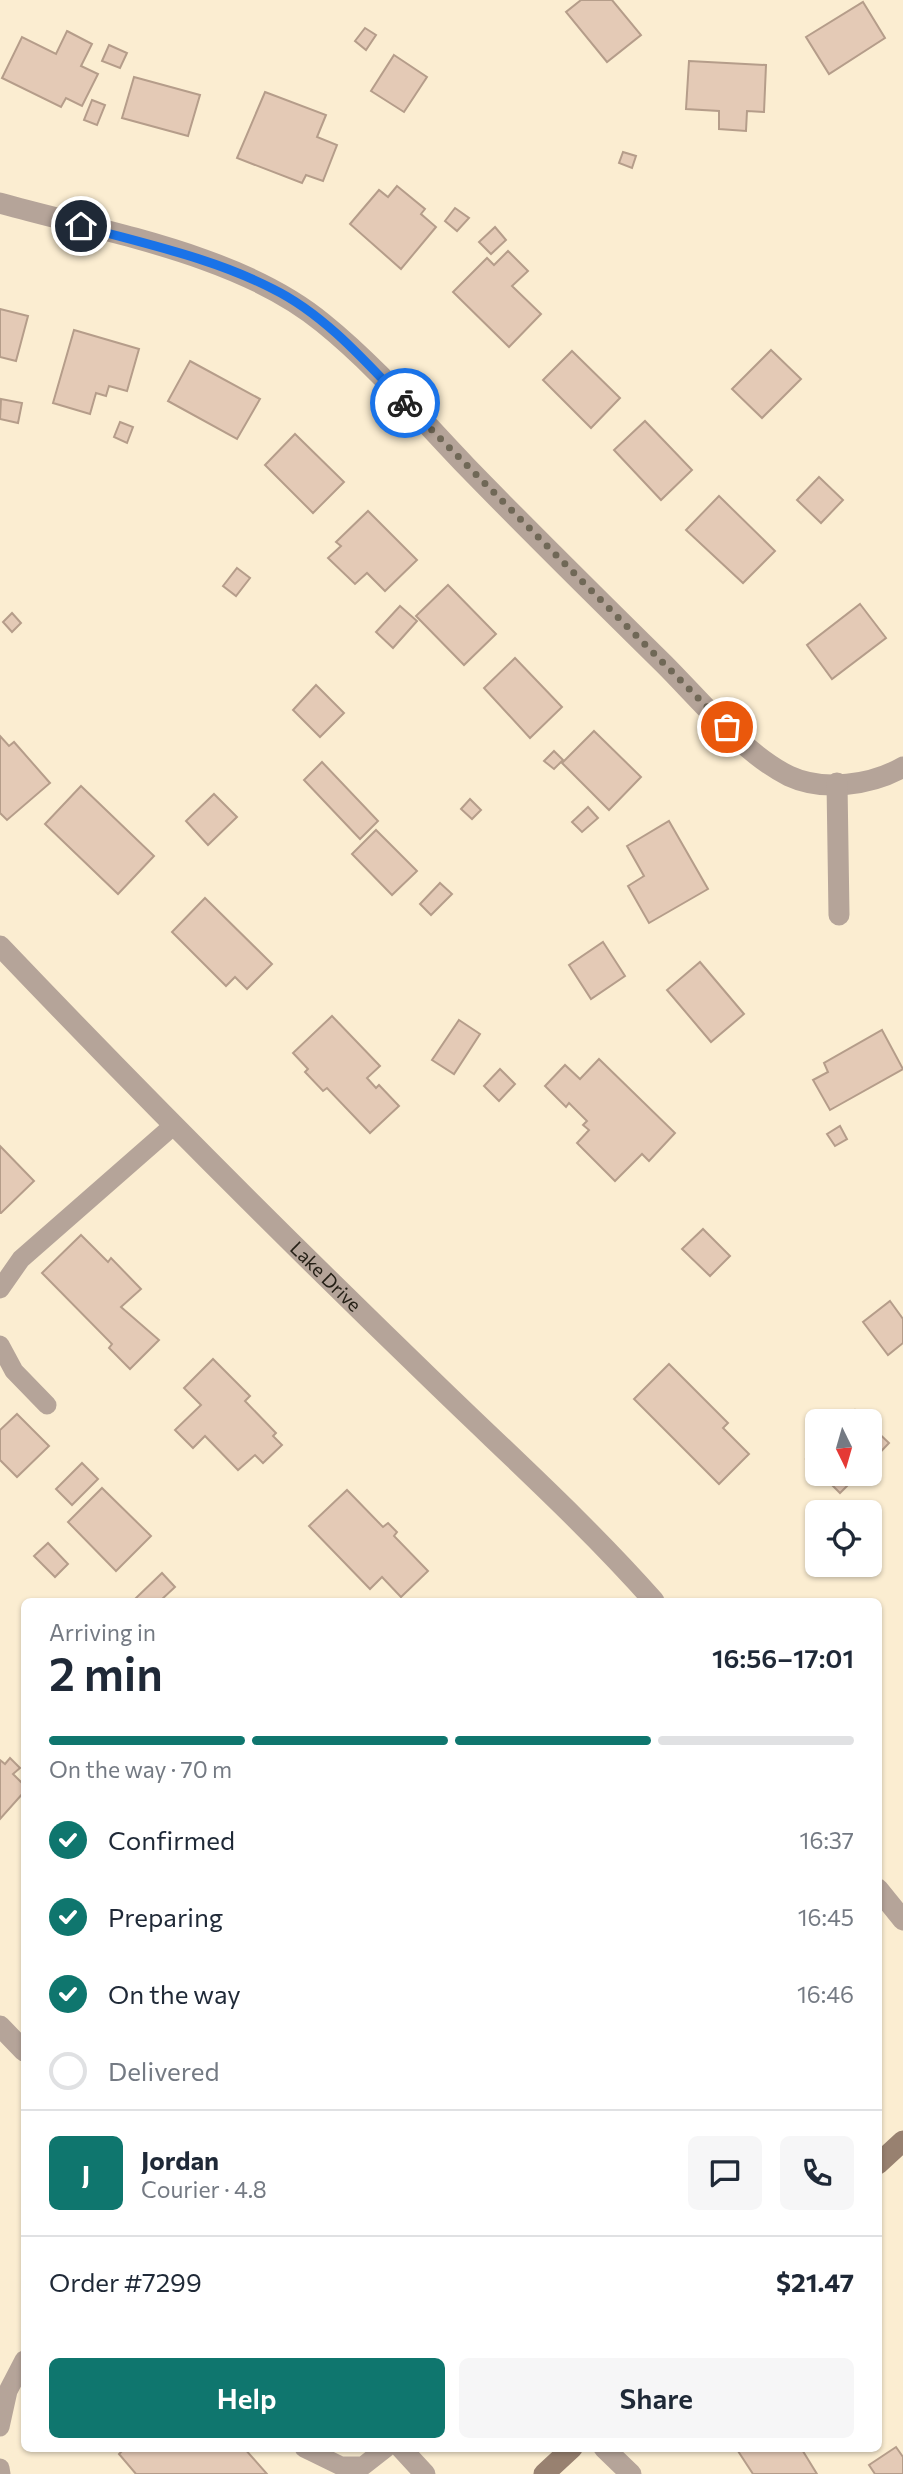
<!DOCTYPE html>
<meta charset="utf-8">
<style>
body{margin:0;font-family:Commissioner,sans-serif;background:#f6f6f7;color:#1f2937;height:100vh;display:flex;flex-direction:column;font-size:26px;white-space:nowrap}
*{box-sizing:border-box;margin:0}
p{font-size:23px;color:#747a83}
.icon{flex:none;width:38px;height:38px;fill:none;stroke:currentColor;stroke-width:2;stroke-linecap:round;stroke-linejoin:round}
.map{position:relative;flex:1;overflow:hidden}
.panel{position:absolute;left:21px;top:1598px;width:861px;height:854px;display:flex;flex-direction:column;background:#fff;border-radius:10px;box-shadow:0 2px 5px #0004}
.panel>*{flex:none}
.needle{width:46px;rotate:175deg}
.controls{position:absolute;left:805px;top:1409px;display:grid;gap:14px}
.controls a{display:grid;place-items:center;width:77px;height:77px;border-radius:10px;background:#fff;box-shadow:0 2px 5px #0004;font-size:35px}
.pin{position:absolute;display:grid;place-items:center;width:60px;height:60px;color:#fff;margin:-30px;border:4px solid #fff;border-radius:50%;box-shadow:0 2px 7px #0007}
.courier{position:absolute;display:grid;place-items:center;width:70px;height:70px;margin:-35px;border:5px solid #1a73e8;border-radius:50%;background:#fff;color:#222;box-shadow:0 2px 9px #0007}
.overview em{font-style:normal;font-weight:600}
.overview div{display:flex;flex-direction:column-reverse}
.overview{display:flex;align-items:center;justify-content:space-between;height:119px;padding:0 28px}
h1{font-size:46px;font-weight:600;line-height:52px}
.bar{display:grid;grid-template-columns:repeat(4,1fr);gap:10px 7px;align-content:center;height:84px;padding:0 28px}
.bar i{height:9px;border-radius:5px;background:#e0e1e3}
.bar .active{background:#0f766e}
.bar p{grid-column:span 4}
.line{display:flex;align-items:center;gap:18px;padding:0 28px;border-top:2px solid #e0e1e3}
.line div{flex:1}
.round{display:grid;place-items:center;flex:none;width:74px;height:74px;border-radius:10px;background:#f6f6f7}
ol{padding:0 28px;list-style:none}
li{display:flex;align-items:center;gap:21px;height:77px}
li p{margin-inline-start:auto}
li .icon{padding:7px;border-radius:50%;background:#0f766e;color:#fff;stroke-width:4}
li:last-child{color:#747a83}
li i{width:38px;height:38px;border:4px solid #e0e1e3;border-radius:50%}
.primary-button{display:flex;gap:14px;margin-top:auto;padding:14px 28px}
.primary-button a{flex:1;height:80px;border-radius:10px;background:#0f766e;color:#fff;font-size:28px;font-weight:600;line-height:80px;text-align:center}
.primary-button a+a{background:#f6f6f7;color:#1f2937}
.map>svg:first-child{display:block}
</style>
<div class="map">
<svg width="903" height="2474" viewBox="0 0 903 2474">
<rect width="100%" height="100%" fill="#fbedd1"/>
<g fill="#e4cab6" stroke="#b59d8a" stroke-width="2">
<path d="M 581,0 L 612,0 L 641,35 L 607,62 L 566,12 Z"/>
<path d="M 863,2 L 885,38 L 829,74 L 806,37 Z"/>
<path d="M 365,28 L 376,35 L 366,50 L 355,41 Z"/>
<path d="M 67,31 L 92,44 L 81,66 L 98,74 L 82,106 L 66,98 L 61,107 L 2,78 L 22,37 L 56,54 Z"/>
<path d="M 109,45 L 127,53 L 120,68 L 102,61 Z"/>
<path d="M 394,55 L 427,77 L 404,112 L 371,91 Z"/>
<path d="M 689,61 L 766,65 L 764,112 L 747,111 L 746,131 L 719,129 L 719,111 L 686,109 Z"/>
<path d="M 134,77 L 200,95 L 188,136 L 122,118 Z"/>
<path d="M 265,92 L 326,115 L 317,137 L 337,145 L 323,181 L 306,175 L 302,183 L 237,158 Z"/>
<path d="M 92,100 L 105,105 L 97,125 L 84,120 Z"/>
<path d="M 623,152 L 636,156 L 632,168 L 619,163 Z"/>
<path d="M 397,186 L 425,209 L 421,214 L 436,227 L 401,269 L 350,224 L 379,190 L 388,197 Z"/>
<path d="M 455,208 L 469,218 L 457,231 L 445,221 Z"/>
<path d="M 495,227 L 506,240 L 491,254 L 479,242 Z"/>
<path d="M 508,251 L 528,271 L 512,286 L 541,314 L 509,347 L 453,292 L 487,258 L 494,265 Z"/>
<path d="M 0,309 L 28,316 L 16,361 L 0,357 Z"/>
<path d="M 74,330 L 139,349 L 127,391 L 109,386 L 106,396 L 96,393 L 90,414 L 53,403 Z"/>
<path d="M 771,350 L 801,379 L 762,418 L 732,389 Z"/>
<path d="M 572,351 L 620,398 L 591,428 L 543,380 Z"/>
<path d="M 190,361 L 260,399 L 237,439 L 168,401 Z"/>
<path d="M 1,399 L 22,403 L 18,423 L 0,419 Z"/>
<path d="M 645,421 L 692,470 L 661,500 L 614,450 Z"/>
<path d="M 120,422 L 133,427 L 127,443 L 114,437 Z"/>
<path d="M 295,434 L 344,482 L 313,513 L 265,465 Z"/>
<path d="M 819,477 L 843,500 L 821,523 L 797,500 Z"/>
<path d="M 719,496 L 775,551 L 743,583 L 686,530 Z"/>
<path d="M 368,511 L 417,560 L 385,591 L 367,573 L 355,584 L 328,558 L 341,546 L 336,542 Z"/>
<path d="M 237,568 L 250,578 L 236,596 L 223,586 Z"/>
<path d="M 448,585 L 496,634 L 464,665 L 416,616 Z"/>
<path d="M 860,604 L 886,638 L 832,679 L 807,645 Z"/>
<path d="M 400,606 L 417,621 L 393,648 L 376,632 Z"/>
<path d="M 12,613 L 21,623 L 12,632 L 3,622 Z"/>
<path d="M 515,658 L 562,707 L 530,738 L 484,688 Z"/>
<path d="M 316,685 L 344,713 L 320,737 L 293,710 Z"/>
<path d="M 594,731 L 641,777 L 609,810 L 562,763 Z"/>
<path d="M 0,736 L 9,746 L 14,742 L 50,783 L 7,820 L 0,813 Z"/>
<path d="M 554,751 L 563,760 L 554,769 L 544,761 Z"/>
<path d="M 322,762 L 378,821 L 360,839 L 304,780 Z"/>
<path d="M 81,786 L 154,856 L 118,894 L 45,824 Z"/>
<path d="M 214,794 L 237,817 L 208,845 L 186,821 Z"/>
<path d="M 470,799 L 481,810 L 472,819 L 461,809 Z"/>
<path d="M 588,807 L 598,818 L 582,832 L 572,822 Z"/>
<path d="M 669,821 L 708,889 L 649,923 L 628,886 L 644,876 L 627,846 Z"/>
<path d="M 376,830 L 417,871 L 392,895 L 352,854 Z"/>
<path d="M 440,883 L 452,894 L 431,915 L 420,904 Z"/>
<path d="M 205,898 L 272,964 L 247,989 L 235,977 L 226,986 L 172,932 Z"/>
<path d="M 603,942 L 625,976 L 591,999 L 569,965 Z"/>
<path d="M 700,962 L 744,1014 L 711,1042 L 667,990 Z"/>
<path d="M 332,1016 L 380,1066 L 367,1078 L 376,1088 L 379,1085 L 399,1106 L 370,1133 L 327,1088 L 323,1091 L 305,1072 L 308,1069 L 293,1053 Z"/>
<path d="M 459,1020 L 480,1034 L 454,1074 L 432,1060 Z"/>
<path d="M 882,1030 L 903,1069 L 830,1110 L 813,1080 L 828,1072 L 824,1063 Z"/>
<path d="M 599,1059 L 675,1133 L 649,1161 L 642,1154 L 615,1181 L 577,1143 L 589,1130 L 583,1125 L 587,1121 L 569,1103 L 566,1107 L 545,1086 L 565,1065 L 580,1079 Z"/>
<path d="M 500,1069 L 515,1084 L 499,1101 L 484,1086 Z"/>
<path d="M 840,1126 L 847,1139 L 835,1146 L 827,1134 Z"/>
<path d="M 0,1146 L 34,1181 L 1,1213 L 0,1213 Z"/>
<path d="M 703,1229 L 730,1256 L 710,1276 L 682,1249 Z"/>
<path d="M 81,1235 L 108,1262 L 111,1258 L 141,1289 L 121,1307 L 159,1340 L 130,1369 L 109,1348 L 112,1344 L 42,1273 Z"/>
<path d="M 890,1301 L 903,1319 L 903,1343 L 888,1355 L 863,1322 Z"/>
<path d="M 213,1359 L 250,1396 L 245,1401 L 276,1433 L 273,1436 L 282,1445 L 263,1463 L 255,1455 L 238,1470 L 205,1436 L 193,1448 L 175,1430 L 201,1405 L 184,1388 Z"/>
<path d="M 669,1364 L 728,1423 L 723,1428 L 749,1454 L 719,1484 L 634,1399 Z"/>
<path d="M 855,1410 L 866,1421 L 844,1421 Z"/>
<path d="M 17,1414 L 49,1446 L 17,1477 L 0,1460 L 0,1430 Z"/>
<path d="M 870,1425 L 889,1443 L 870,1463 Z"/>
<path d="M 817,1448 L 817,1470 L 806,1459 Z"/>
<path d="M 82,1463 L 98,1479 L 72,1505 L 56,1489 Z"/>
<path d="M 821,1474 L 859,1474 L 840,1493 Z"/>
<path d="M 102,1488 L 151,1536 L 116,1571 L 68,1522 Z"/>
<path d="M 347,1490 L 383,1527 L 388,1523 L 397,1532 L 394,1536 L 428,1571 L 401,1597 L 382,1577 L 370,1589 L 309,1526 Z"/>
<path d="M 48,1543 L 68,1564 L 55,1577 L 34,1556 Z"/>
<path d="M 162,1573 L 175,1587 L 160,1601 L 139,1601 L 136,1598 Z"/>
<path d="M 10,1758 L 20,1768 L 13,1774 L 24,1785 L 24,1792 L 0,1819 L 0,1760 L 5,1764 Z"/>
<path d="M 896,2447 L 903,2457 L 903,2474 L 875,2474 L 869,2465 Z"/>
<path d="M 125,2448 L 244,2448 L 267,2474 L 136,2474 L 119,2454 Z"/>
<path d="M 742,2448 L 801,2448 L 817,2474 L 753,2474 L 738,2451 Z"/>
</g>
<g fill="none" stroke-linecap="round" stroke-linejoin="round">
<g stroke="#b5a499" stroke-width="19">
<path d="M 0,1289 L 21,1259 L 174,1125"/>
<path d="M 0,1345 L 14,1371 L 47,1405"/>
<path d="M 0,2427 L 8,2391 L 24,2360"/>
<path d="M 304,2448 L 341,2466 L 363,2466 L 386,2448"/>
<path d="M 0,2468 L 1,2474"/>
</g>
<g stroke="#b5a499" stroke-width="21">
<path d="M 0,203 C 103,232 240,254 323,323 C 375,365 420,418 466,466 C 531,533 598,599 664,664 C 700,700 744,754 789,776 C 823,792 872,785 903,767"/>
<path d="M 837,783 L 839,915"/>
<path id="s1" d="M 0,946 C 141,1094 286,1239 433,1381 C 508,1454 585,1523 654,1601"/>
<path d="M 878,1889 L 903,1920"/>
<path d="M 0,2026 L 24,2051"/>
<path d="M 401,2448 L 425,2474"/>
<path d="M 604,2448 L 631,2474"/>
</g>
<g stroke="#988170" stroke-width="21">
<path d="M 878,2164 L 903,2141"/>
<path d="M 544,2474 L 572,2448"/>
</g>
</g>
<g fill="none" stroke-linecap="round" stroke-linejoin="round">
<path stroke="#706857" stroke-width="7" stroke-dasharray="0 12.6" d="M 405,403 L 727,727"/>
<path stroke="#1a73e8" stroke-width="9" d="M 81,226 C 145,244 213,258 273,289 C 324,314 366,362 405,403"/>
</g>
<g text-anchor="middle" stroke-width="7" stroke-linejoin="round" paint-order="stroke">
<g font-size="19" fill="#252016" stroke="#fff">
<text dy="7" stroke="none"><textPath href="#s1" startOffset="464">Lake Drive</textPath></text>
</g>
</g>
</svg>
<div class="controls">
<a><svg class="needle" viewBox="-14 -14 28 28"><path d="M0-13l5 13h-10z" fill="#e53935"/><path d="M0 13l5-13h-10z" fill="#747a83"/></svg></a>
<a><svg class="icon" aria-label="locate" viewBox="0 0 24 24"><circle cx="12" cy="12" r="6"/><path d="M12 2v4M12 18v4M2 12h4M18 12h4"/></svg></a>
</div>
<div class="pin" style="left:727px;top:727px;background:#ea580c"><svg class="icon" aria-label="bag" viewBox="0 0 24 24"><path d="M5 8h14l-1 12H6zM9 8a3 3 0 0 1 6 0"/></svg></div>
<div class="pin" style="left:81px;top:226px;background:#1f2937"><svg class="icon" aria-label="home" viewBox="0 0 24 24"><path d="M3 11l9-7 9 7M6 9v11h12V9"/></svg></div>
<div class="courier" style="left:405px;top:403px"><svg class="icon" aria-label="bike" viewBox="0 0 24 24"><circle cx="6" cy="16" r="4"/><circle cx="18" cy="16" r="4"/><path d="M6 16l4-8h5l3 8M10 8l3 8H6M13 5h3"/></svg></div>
<section class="panel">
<div class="overview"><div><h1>2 min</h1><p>Arriving in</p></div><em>16:56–17:01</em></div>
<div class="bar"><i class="active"></i><i class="active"></i><i class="active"></i><i></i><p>On the way · 70 m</p></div>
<ol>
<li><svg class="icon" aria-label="check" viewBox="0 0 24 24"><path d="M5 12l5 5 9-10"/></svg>Confirmed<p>16:37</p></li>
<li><svg class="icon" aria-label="check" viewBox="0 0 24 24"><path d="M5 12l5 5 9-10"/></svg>Preparing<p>16:45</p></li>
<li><svg class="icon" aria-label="check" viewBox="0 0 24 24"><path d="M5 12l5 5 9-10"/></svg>On the way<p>16:46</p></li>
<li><i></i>Delivered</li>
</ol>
<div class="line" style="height:126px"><b class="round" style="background:#0f766e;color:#fff">J</b><div><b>Jordan</b><p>Courier · 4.8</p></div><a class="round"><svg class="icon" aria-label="chat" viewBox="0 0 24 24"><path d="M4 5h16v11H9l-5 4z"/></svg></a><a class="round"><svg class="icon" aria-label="phone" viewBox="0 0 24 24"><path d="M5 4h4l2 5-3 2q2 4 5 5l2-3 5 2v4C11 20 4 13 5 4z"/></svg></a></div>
<div class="line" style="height:91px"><div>Order #7299</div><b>$21.47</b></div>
<div class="primary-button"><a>Help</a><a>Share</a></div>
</section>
</div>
